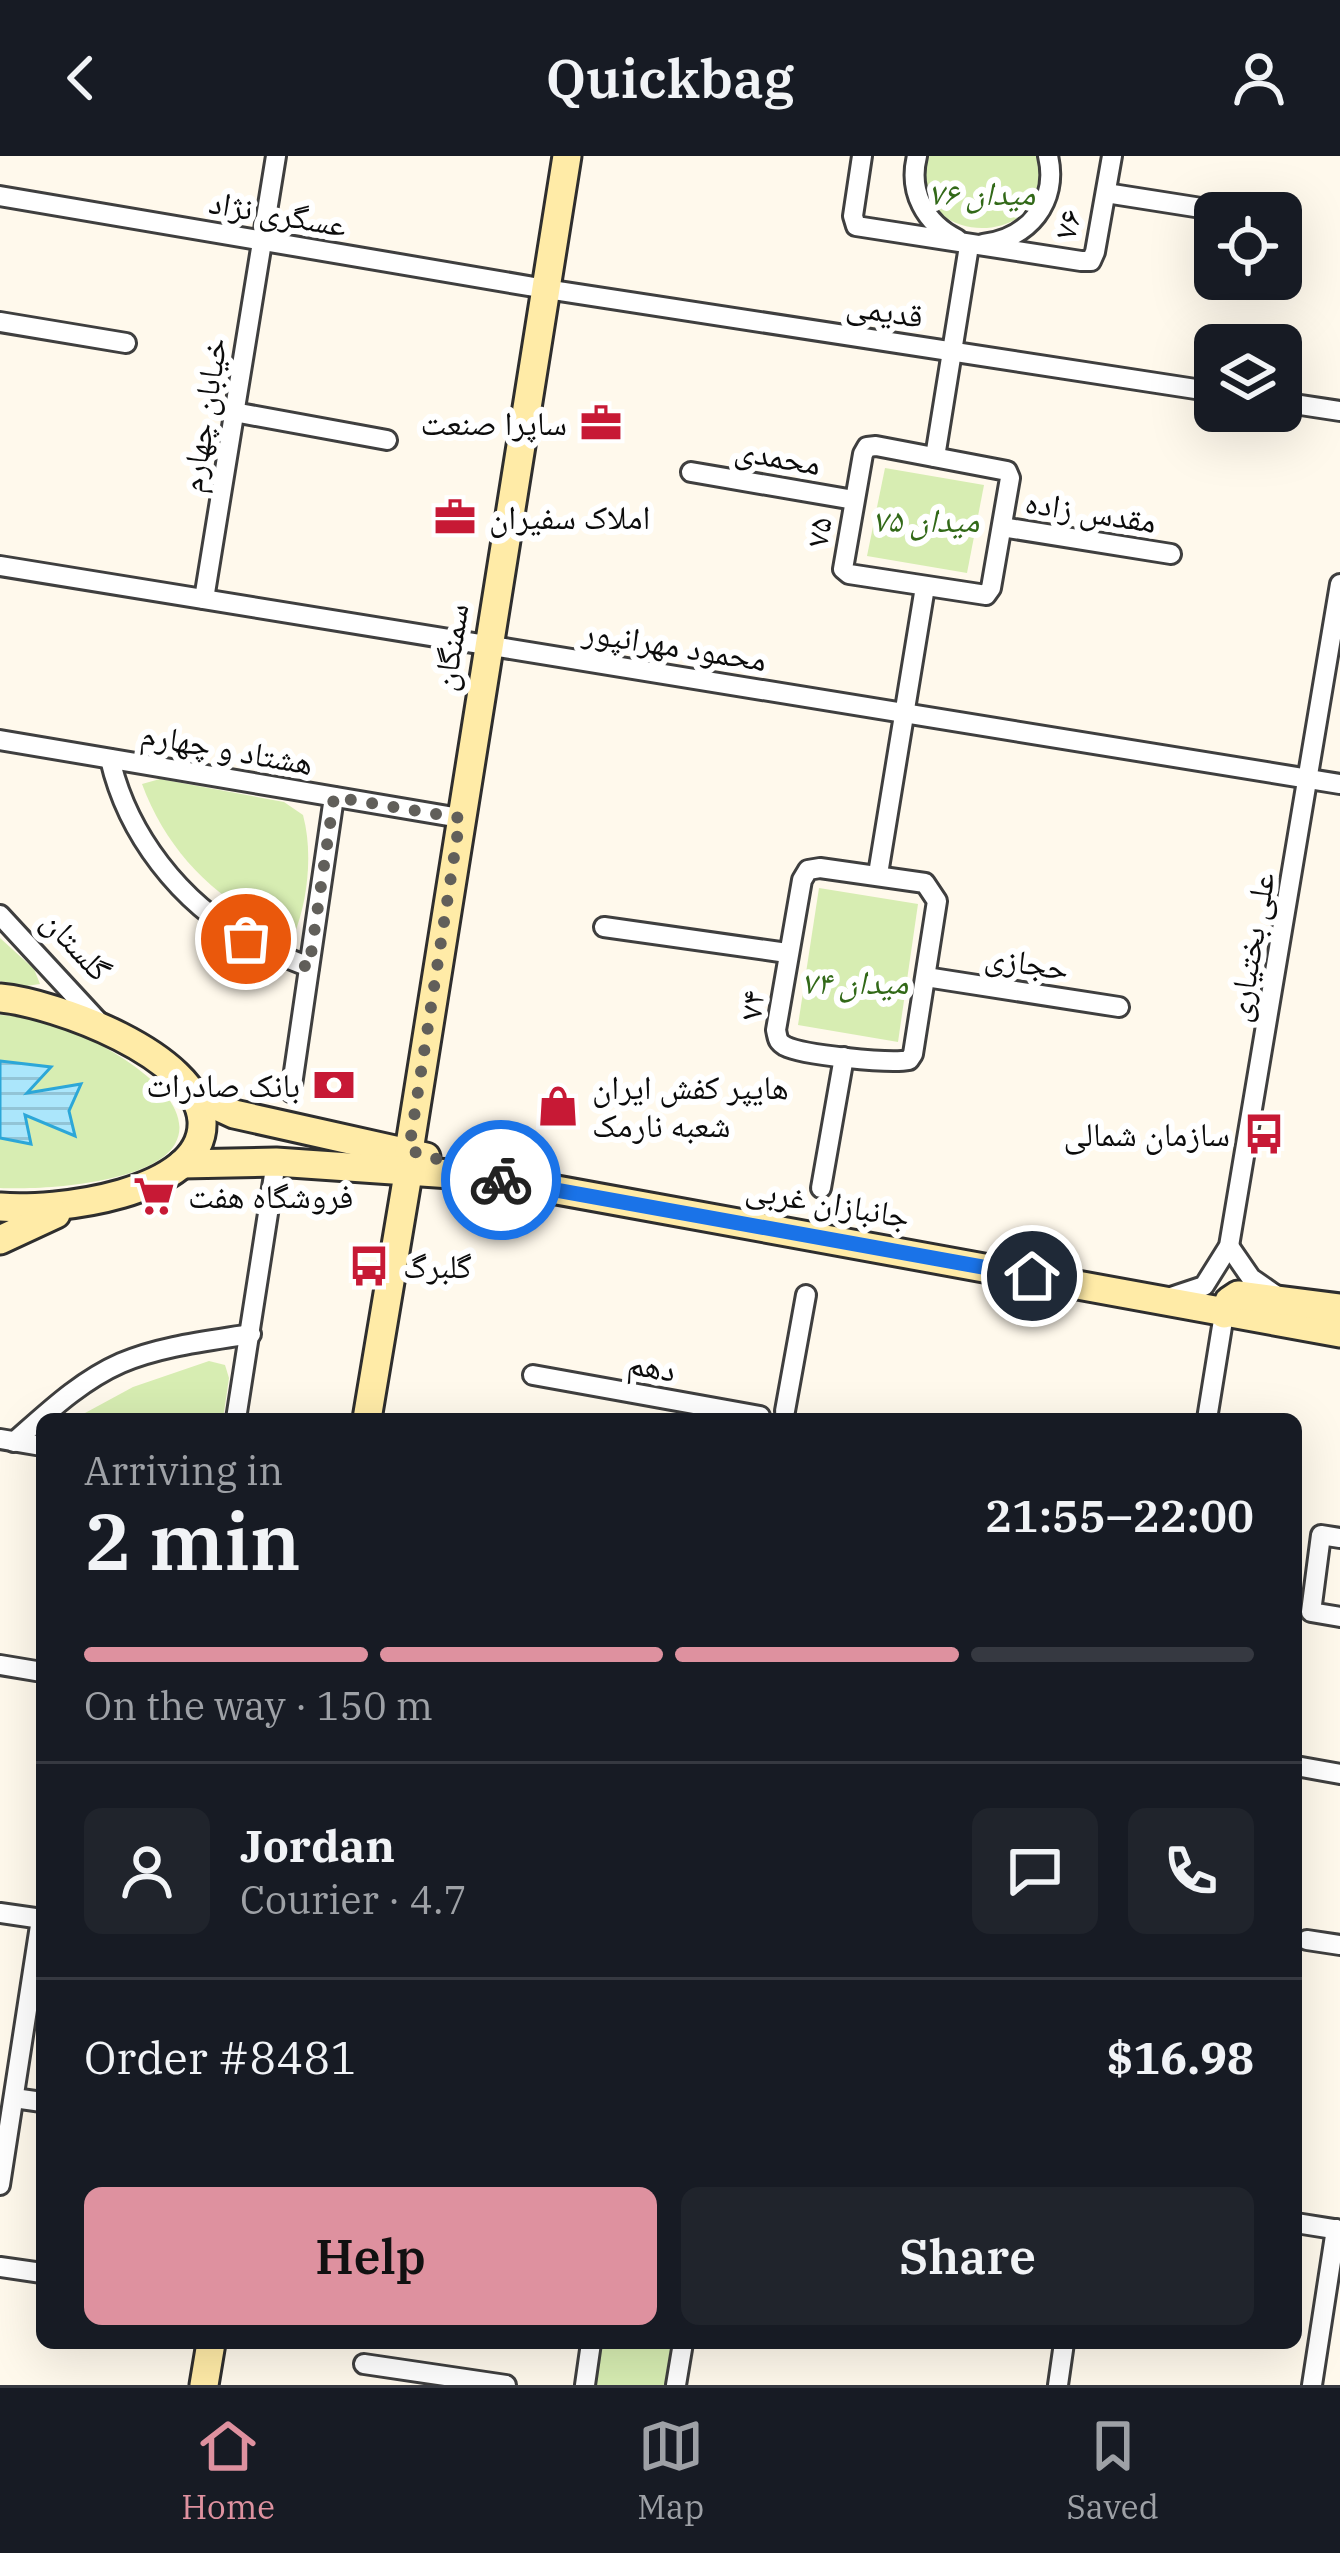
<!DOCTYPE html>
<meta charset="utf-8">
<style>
body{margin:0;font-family:"IBM Plex Serif","Noto Naskh Arabic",serif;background:#20242c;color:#f1f3f6;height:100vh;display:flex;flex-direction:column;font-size:45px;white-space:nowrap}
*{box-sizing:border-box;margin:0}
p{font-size:39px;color:#9ea1a6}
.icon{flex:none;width:66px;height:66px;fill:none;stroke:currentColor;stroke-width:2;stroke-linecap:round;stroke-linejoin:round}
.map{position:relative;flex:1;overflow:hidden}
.panel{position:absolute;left:36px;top:1257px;width:1266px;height:936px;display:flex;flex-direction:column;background:#171b24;border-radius:18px;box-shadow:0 12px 48px #0002}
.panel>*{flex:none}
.fabs{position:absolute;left:1194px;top:36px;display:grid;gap:24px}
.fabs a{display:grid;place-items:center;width:108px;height:108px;border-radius:18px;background:#171b24;box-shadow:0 12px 48px #0002;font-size:60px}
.pin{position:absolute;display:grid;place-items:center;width:102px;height:102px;color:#fff;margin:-51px;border:6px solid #fff;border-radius:50%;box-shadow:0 3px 12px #0007}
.courier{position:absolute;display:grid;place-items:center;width:120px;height:120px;margin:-60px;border:9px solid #1a73e8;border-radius:50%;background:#fff;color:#222;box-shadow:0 3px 15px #0007}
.overview em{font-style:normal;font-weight:600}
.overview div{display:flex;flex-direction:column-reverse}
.overview{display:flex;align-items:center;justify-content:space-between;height:204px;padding:0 48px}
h1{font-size:78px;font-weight:600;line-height:90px}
.bar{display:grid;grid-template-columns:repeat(4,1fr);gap:18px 12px;align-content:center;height:144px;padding:0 48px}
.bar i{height:15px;border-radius:9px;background:#363941}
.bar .active{background:#de919f}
.bar p{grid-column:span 4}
.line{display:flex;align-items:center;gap:30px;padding:0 48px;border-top:3px solid #363941}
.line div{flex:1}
.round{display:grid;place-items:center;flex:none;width:126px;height:126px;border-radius:18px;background:#20242c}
.action{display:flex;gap:24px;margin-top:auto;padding:24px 48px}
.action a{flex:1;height:138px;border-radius:18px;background:#de919f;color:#111;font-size:48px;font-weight:600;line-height:138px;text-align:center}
.action a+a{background:#20242c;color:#f1f3f6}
header{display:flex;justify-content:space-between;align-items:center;height:156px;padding:0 48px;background:#171b24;font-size:54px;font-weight:600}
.dock{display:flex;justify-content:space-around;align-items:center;height:168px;border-top:3px solid #363941;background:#171b24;font-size:33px;color:#9ea1a6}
.dock a{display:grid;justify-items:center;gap:6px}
.dock .active{color:#de919f}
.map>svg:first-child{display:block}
</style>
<header><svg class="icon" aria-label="back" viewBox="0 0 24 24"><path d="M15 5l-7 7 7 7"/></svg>Quickbag<svg class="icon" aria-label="person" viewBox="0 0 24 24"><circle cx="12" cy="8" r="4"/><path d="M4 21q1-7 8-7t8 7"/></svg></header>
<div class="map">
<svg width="1340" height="2229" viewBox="0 0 1340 2229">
<defs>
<pattern id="water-rules" width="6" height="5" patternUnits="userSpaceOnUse" patternTransform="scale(3)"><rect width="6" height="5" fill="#abe6fb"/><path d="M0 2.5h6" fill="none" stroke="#92c4d6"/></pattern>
<pattern id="building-cross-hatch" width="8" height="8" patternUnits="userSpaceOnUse" patternTransform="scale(3)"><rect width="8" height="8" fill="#564c48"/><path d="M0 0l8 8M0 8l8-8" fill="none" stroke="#69615e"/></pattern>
</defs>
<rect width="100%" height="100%" fill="#fff9ec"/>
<g fill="#d7edb2">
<path d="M 928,0 L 1036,0 C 1064,96 900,96 928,0 Z"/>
<path d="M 885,312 L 984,329 L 967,417 L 867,400 Z"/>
<path d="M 160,623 L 284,646 L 303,659 C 313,696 308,744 294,779 C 223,751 169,701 142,628 Z"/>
<path d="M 819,732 L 918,748 L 898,886 L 798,869 Z"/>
<path d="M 0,782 L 34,813 L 40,828 L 26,830 L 0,825 Z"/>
<path d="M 0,859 C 18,860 38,863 55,869 C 92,880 203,938 175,988 C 152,1028 41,1034 0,1032 Z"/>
<path d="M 209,1205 L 225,1209 L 229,1222 L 223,1263 L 74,1263 L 133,1231 Z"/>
<path d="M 591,2187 L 683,2187 L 676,2229 L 585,2229 Z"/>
</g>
<path fill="url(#water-rules)" stroke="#2ca7d8" stroke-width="3" d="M 0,905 L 51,911 L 27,937 L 81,928 L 69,955 L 75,980 L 25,959 L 31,988 L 0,982 Z"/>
<path fill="url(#building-cross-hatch)" d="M 439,348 L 474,354 L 470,375 L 437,368 Z"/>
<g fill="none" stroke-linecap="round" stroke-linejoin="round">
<g stroke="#3f3f3f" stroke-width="24">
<g id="street">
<path d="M 862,0 L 853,60 L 856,70 L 1081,105 L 1091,105 L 1095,96 L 1112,0"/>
<path d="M 917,0 C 908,36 925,67 957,83"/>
<path d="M 1106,37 L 1233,57"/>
<path d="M 0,40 L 546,133 L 1215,236"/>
<path d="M 983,88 C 1028,83 1059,46 1048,0"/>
<path d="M 0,166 L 126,187"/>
<path d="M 1281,246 L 1340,255"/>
<path d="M 234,256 L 387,284"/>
<path d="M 876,290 L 1007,315 L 1010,322 L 991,432 L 986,439 L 849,418 L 843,413 L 863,298 L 867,291 Z"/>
<path d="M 935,301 L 969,90"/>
<path d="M 691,316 L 854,344"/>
<path d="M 1002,371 L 1171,398"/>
<path d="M 0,410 L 1340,628"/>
<path d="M 204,443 L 276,0"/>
<path d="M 0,584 L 460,662"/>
<path d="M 110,603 C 127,678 180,747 249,784 C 268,795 289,803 309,811"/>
<path d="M 820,712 L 925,727 L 937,745 L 913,898 L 909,904 C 890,908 802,899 785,890 C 777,885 778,883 776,874 L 802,724 L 808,714 Z"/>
<path d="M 878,718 L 925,431"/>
<path d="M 0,759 L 98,865"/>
<path d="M 604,771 L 787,797"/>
<path d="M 926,821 L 1119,851"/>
<path d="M 291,936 L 334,641"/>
<path d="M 821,1032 L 844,901"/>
<path d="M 1229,1090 L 1251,1122 L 1277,1140"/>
<path d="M 1168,1142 L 1204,1130 L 1229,1090 L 1340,428"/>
<path d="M 533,1219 L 760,1260"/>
<path d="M 785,1255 L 806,1139"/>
<path d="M 236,1263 L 276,1006"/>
<path d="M 1207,1263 L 1224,1158"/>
<path d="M 0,1283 L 42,1290"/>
<path d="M 14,1286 C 47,1257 80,1225 121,1207 C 161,1190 208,1185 251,1178"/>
<path d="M 1340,1382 L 1321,1379 L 1311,1456 L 1340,1461"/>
<path d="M 0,1509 L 42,1516"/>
<path d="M 1296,1610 L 1340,1618"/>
<path d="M 0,1757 L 42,1763"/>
<path d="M 1307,1784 L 1340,1789"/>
<path d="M 14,1942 L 42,1946"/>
<path d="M 0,2029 L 41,1763"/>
<path d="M 1296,2067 L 1340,2074"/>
<path d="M 0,2111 L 42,2117"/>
<path d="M 364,2208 L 506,2229"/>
<path d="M 585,2229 L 591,2187"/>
<path d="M 676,2229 L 683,2187"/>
<path d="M 1058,2229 L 1064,2187"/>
<path d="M 1312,2229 L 1336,2073"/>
</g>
</g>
<g stroke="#2e2e2e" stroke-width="33">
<g id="secondary">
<path d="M 0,842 C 55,847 198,899 202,965 C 206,1039 51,1056 0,1051"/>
<path d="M 193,939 L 234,958 L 426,1001"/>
<path d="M 409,995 L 567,0"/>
<path d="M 182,1008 L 276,1006 L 480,1020 L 1340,1177"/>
<path d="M 0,1084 L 56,1058"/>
<path d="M 1224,1158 L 1229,1145 L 1238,1139 L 1340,1152"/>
<path d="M 367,1263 L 408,1018"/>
<path d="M 204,2229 L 211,2187"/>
</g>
</g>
<use href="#street" stroke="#fff" stroke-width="18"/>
<use href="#secondary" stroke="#ffeba7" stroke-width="27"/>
</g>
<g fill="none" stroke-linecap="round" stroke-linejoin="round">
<path stroke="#615f5a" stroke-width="12" stroke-dasharray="0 21.6" d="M 246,783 L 309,812 L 334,641 L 460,662 L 409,994 L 501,1024"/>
<path stroke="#1a73e8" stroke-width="15" d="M 501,1024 L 1032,1120"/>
</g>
<defs>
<g id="office-bare" transform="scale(3.24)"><path d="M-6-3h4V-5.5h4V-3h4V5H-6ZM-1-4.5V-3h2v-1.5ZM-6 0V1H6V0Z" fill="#c71935" stroke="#fff" stroke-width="2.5" paint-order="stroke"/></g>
<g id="bank-bare" transform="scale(3.24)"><path d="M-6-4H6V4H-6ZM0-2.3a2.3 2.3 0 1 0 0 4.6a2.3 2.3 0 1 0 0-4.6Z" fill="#c71935" stroke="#fff" stroke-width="2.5" paint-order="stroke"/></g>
<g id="shop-bare" transform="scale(3.24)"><path d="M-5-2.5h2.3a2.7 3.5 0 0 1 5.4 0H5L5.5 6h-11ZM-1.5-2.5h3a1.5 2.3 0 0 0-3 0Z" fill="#c71935" stroke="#fff" stroke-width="2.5" paint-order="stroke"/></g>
<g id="bus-bare" transform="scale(3.24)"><path d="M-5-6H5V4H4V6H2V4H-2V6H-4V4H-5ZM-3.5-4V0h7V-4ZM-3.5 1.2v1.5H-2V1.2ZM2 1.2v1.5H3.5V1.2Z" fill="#c71935" stroke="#fff" stroke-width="2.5" paint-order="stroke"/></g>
<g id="supermarket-bare" transform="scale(3.24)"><path d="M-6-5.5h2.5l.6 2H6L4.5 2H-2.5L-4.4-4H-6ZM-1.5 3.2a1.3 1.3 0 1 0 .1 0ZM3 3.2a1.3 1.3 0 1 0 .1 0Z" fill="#c71935" stroke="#fff" stroke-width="2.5" paint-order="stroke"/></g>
</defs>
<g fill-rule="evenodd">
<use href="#office-bare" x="601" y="267"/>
<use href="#office-bare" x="455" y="361"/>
<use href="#bank-bare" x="334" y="929"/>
<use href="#shop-bare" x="558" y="950"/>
<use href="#bus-bare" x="1264" y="978"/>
<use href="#supermarket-bare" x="154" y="1040"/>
<use href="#bus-bare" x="369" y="1110"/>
</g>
<g text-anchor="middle" stroke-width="12" stroke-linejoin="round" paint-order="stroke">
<g font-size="33" font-style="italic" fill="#326918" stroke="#fff">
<text x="982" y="49">میدان ۷۶</text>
<text x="926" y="376">میدان ۷۵</text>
<text x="855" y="838">میدان ۷۴</text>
</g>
<g font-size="33" fill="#0c0c0c" stroke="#fff">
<text transform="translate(278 57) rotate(10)" y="12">عسگری نژاد</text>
<text transform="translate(1067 68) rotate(-74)" y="12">۷۶</text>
<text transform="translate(885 154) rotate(9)" y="12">قدیمی</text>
<text transform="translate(203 259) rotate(-81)" y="12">خیابان چهارم</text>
<text transform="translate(778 300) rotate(10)" y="12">محمدی</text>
<text transform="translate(1091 355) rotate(9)" y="12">مقدس زاده</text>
<text transform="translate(818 376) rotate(-81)" y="12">۷۵</text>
<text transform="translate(675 489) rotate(9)" y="12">محمود مهرانپور</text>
<text transform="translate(450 491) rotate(-81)" y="12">سمنگان</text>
<text transform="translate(227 592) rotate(10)" y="12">هشتاد و چهارم</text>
<text transform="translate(77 789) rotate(47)" y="12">گلستان</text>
<text transform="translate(1250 791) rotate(-80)" y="12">علی بختیاری</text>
<text transform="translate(1027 806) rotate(9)" y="12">حجازی</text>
<text transform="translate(751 849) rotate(-84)" y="12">۷۴</text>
<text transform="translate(828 1046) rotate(10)" y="12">جانبازان غربی</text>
<text transform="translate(652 1210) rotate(10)" y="12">دهم</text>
</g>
<g font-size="33" fill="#0c0c0c" stroke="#fff" text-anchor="start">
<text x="567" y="279" text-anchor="end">ساپرا صنعت</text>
<text x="489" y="373">املاک سفیران</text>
<text x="300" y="941" text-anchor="end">بانک صادرات</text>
<text x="592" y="943">هایپر کفش ایران<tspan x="592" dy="38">شعبه نارمک</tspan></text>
<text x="1230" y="990" text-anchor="end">سازمان شمالی</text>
<text x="188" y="1052">فروشگاه هفت</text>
<text x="403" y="1122">گلبرگ</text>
</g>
</g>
</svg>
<div class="fabs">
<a><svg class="icon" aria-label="locate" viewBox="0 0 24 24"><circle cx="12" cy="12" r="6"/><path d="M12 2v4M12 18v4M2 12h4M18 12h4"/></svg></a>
<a><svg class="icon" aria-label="layers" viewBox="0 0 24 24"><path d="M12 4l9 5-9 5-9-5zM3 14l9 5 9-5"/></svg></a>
</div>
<div class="pin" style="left:246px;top:783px;background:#ea580c"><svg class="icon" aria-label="bag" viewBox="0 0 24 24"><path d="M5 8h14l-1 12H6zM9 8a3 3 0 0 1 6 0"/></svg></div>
<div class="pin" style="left:1032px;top:1120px;background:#1f2937"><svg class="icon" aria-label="home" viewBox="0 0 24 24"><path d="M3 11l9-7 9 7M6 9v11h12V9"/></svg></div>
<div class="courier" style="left:501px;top:1024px"><svg class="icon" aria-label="bike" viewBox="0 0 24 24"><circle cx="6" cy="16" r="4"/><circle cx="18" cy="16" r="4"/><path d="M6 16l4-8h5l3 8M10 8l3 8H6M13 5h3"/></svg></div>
<section class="panel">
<div class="overview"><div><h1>2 min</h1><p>Arriving in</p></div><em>21:55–22:00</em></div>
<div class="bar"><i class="active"></i><i class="active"></i><i class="active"></i><i></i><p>On the way · 150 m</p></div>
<div class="line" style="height:216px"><a class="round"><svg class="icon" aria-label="person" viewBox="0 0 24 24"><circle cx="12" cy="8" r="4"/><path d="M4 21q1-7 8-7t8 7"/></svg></a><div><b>Jordan</b><p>Courier · 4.7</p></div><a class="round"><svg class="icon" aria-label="chat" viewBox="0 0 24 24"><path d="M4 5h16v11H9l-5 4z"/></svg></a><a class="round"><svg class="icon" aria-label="phone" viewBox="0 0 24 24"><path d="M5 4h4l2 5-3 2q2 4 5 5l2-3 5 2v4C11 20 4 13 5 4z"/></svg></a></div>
<div class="line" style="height:156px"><div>Order #8481</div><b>$16.98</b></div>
<div class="action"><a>Help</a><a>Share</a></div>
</section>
</div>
<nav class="dock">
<a class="active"><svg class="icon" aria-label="home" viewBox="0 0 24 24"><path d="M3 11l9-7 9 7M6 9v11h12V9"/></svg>Home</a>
<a><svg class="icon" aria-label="map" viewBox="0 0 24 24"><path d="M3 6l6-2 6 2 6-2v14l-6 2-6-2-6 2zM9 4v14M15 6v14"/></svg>Map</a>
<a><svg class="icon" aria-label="saved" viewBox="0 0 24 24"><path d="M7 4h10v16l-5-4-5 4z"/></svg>Saved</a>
</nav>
